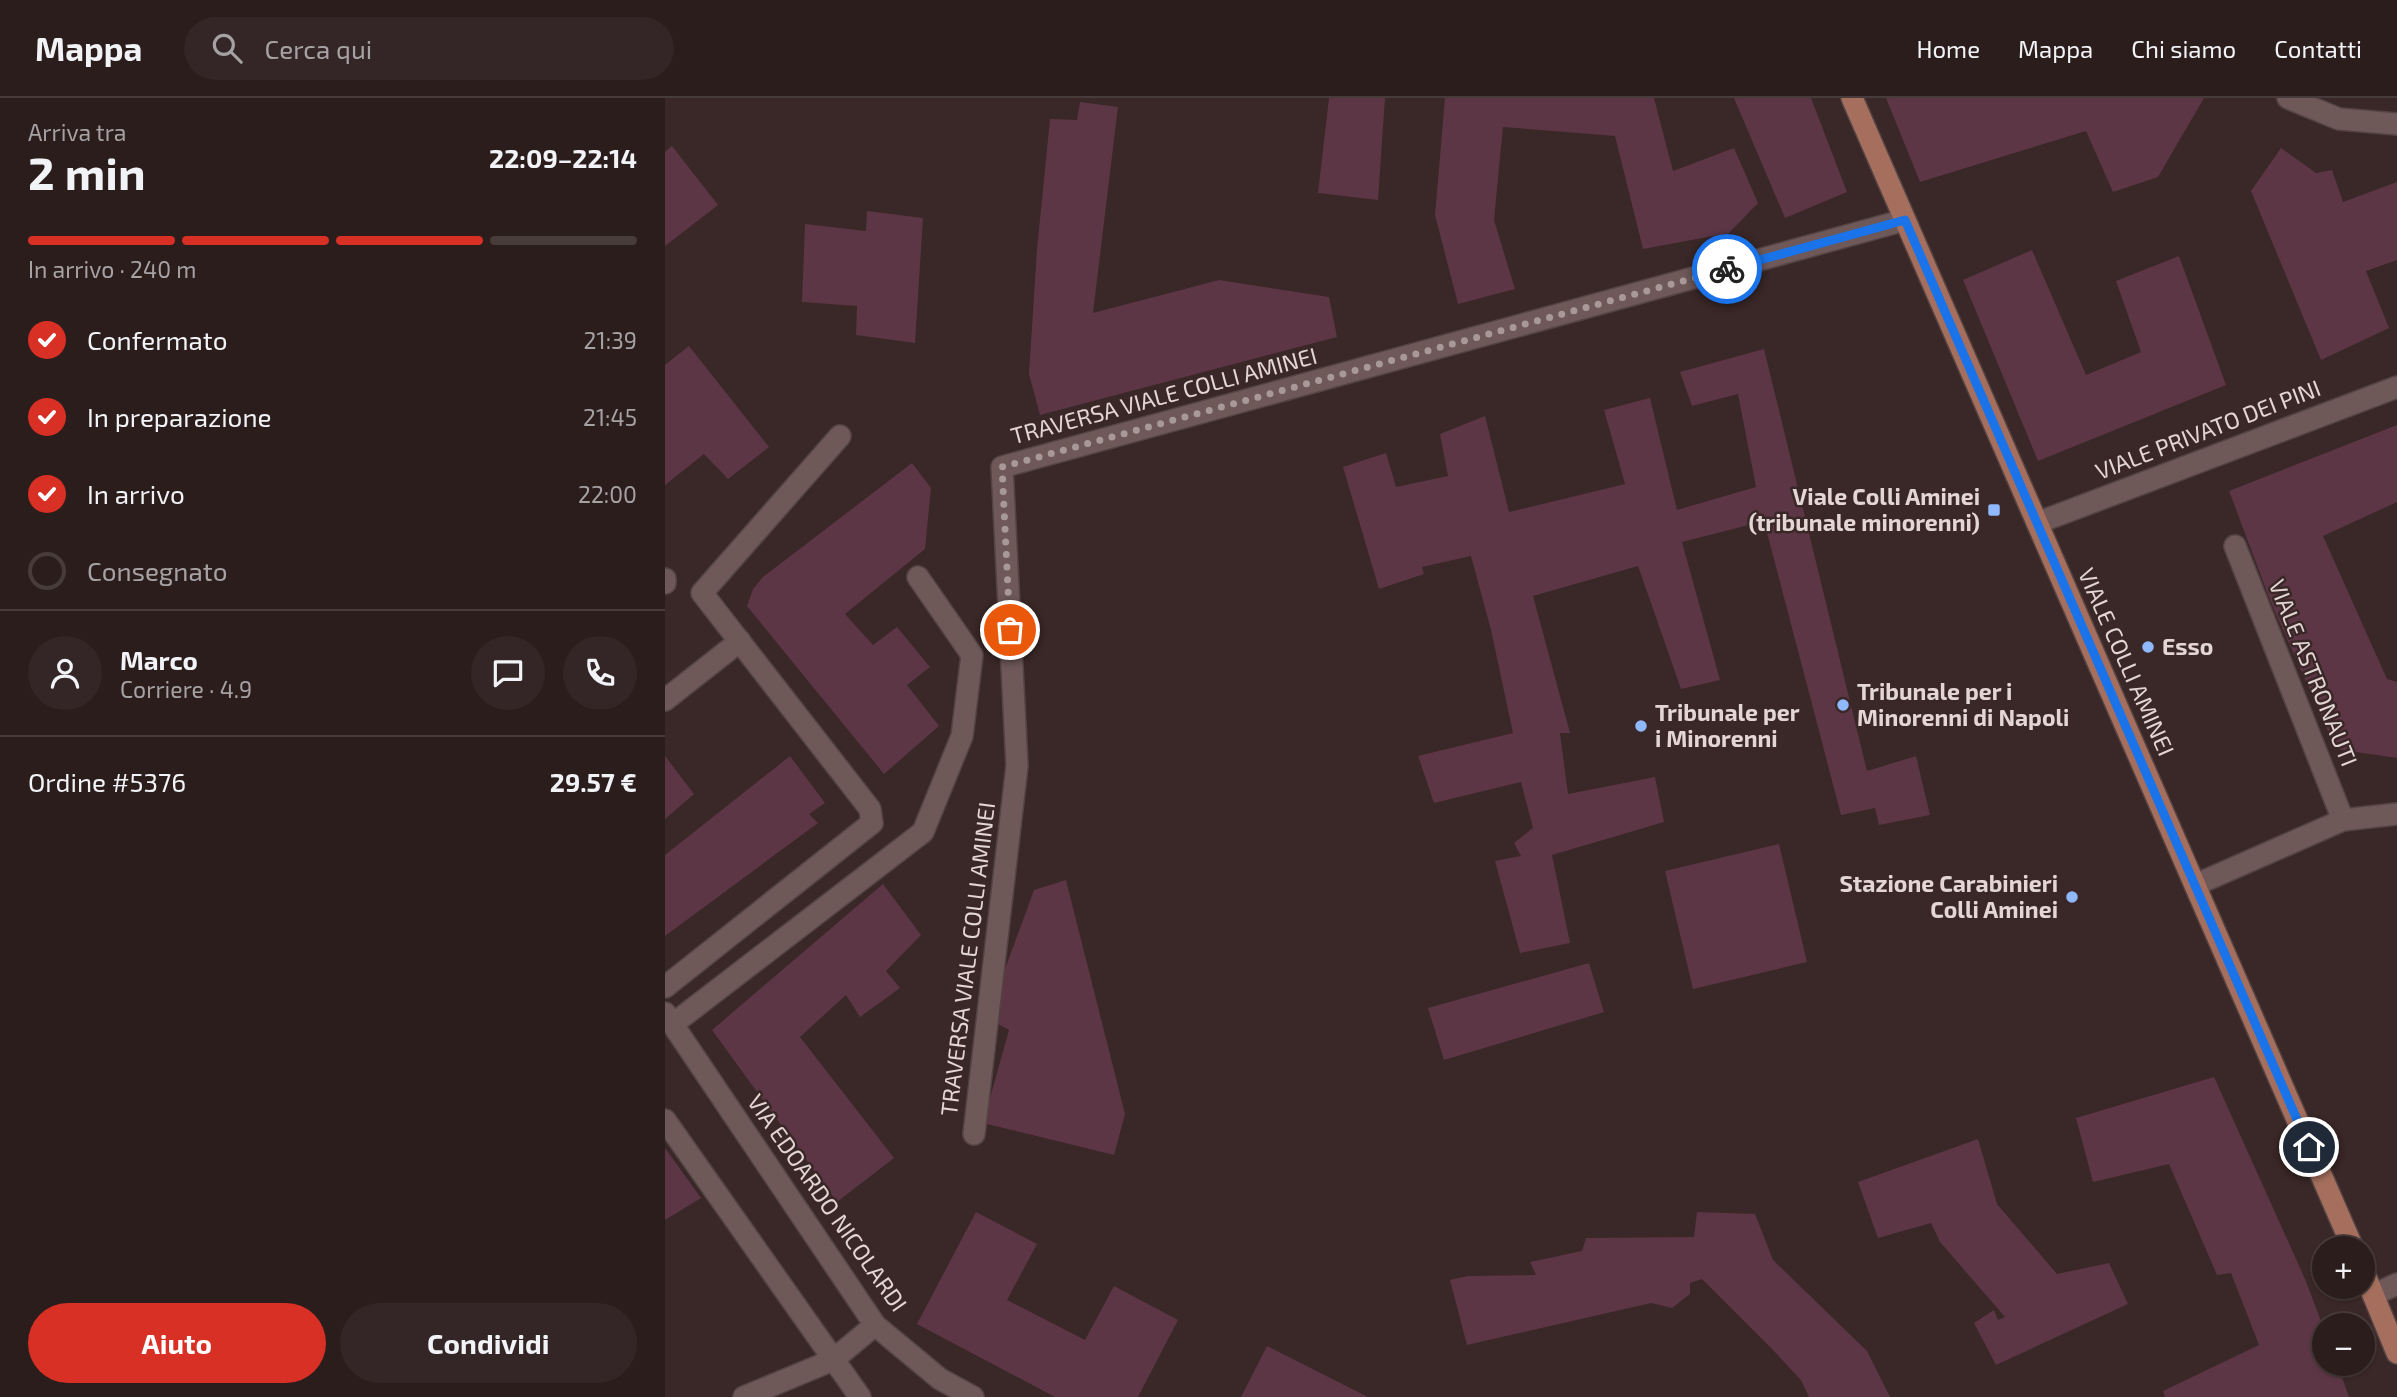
<!DOCTYPE html>
<html lang="it">
<meta charset="utf-8">
<style>
body{margin:0;font-family:"Exo 2",sans-serif;background:#342626;color:#f1f3f6;height:100vh;display:flex;flex-direction:column;font-size:26px;white-space:nowrap}
*{box-sizing:border-box;margin:0}
p{font-size:23px;color:#a6a2a4}
.icon{flex:none;width:38px;height:38px;fill:none;stroke:currentColor;stroke-width:2;stroke-linecap:round;stroke-linejoin:round}
.map{position:relative;flex:1;overflow:hidden}
.sheet{display:flex;flex-direction:column;background:#2c1d1d;width:665px}
.sheet>*{flex:none}
.tools{position:absolute;left:1647px;top:1138px;display:grid;gap:14px}
.tools a{display:grid;place-items:center;width:63px;height:63px;border-radius:50%;background:#2c1d1d;box-shadow:0 2px 5px #0004,0 0 0 2px #483b3b;font-size:35px}
.pin{position:absolute;display:grid;place-items:center;width:60px;height:60px;color:#fff;margin:-30px;border:4px solid #fff;border-radius:50%;box-shadow:0 2px 7px #0007}
.courier{position:absolute;display:grid;place-items:center;width:70px;height:70px;margin:-35px;border:5px solid #1a73e8;border-radius:50%;background:#fff;color:#222;box-shadow:0 2px 9px #0007}
.overview em{font-style:normal;font-weight:700}
.overview div{display:flex;flex-direction:column-reverse}
.overview{display:flex;align-items:center;justify-content:space-between;height:119px;padding:0 28px}
h1{font-size:46px;font-weight:700;line-height:52px}
.bar{display:grid;grid-template-columns:repeat(4,1fr);gap:10px 7px;align-content:center;height:84px;padding:0 28px}
.bar i{height:9px;border-radius:5px;background:#483b3b}
.bar .current{background:#d93025}
.bar p{grid-column:span 4}
.line{display:flex;align-items:center;gap:18px;padding:0 28px;border-top:2px solid #483b3b}
.line div{flex:1}
.round{display:grid;place-items:center;flex:none;width:74px;height:74px;border-radius:37px;background:#342626}
ol{padding:0 28px;list-style:none}
li{display:flex;align-items:center;gap:21px;height:77px}
li p{margin-inline-start:auto}
li .icon{padding:7px;border-radius:50%;background:#d93025;color:#fff;stroke-width:4}
li:last-child{color:#a6a2a4}
li i{width:38px;height:38px;border:4px solid #483b3b;border-radius:50%}
.action{display:flex;gap:14px;margin-top:auto;padding:14px 28px}
.action a{flex:1;height:80px;border-radius:42px;background:#d93025;color:#fff;font-size:28px;font-weight:700;line-height:80px;text-align:center}
.action a+a{background:#342626;color:#f1f3f6}
header{display:flex;align-items:center;gap:42px;box-sizing:border-box;height:98px;padding:0 35px;background:#2c1d1d;border-bottom:2px solid #483b3b}
header strong{font-size:33px}
nav{display:flex;gap:38px;margin-inline-start:auto;font-size:24px}
.search{width:490px;height:63px;background:#342626;display:flex;align-items:center;gap:18px;box-sizing:border-box;padding:0 24px;border-radius:38px;color:#a6a2a4;font-size:26px}
main{display:flex;flex:1;min-height:0}
.map>svg:first-child{display:block}
</style>
<header>
<strong>Mappa</strong>
<div class="search"><svg class="icon" aria-label="search" viewBox="0 0 24 24"><circle cx="10" cy="10" r="6"/><path d="M15 15l6 6"/></svg>Cerca qui</div>
<nav><a>Home</a><a>Mappa</a><a>Chi siamo</a><a>Contatti</a></nav>
</header>
<main>
<section class="sheet">
<div class="overview"><div><h1>2 min</h1><p>Arriva tra</p></div><em>22:09–22:14</em></div>
<div class="bar"><i class="current"></i><i class="current"></i><i class="current"></i><i></i><p>In arrivo · 240 m</p></div>
<ol>
<li><svg class="icon" aria-label="check" viewBox="0 0 24 24"><path d="M5 12l5 5 9-10"/></svg>Confermato<p>21:39</p></li>
<li><svg class="icon" aria-label="check" viewBox="0 0 24 24"><path d="M5 12l5 5 9-10"/></svg>In preparazione<p>21:45</p></li>
<li><svg class="icon" aria-label="check" viewBox="0 0 24 24"><path d="M5 12l5 5 9-10"/></svg>In arrivo<p>22:00</p></li>
<li><i></i>Consegnato</li>
</ol>
<div class="line" style="height:126px"><a class="round"><svg class="icon" aria-label="person" viewBox="0 0 24 24"><circle cx="12" cy="8" r="4"/><path d="M4 21q1-7 8-7t8 7"/></svg></a><div><b>Marco</b><p>Corriere · 4.9</p></div><a class="round"><svg class="icon" aria-label="chat" viewBox="0 0 24 24"><path d="M4 5h16v11H9l-5 4z"/></svg></a><a class="round"><svg class="icon" aria-label="phone" viewBox="0 0 24 24"><path d="M5 4h4l2 5-3 2q2 4 5 5l2-3 5 2v4C11 20 4 13 5 4z"/></svg></a></div>
<div class="line" style="height:91px"><div>Ordine #5376</div><b>29.57 €</b></div>
<div class="action"><a>Aiuto</a><a>Condividi</a></div>
</section>
<div class="map">
<svg width="1732" height="1299" viewBox="0 0 1732 1299">
<rect width="100%" height="100%" fill="#3a2727"/>
<g fill="#5c3645">
<path d="M 664,0 L 720,0 L 713,102 L 653,95 Z"/>
<path d="M 780,0 L 989,0 L 1008,73 L 1069,50 L 1093,105 L 1064,135 L 978,151 L 950,38 L 838,29 L 829,122 L 850,191 L 793,206 L 770,117 Z"/>
<path d="M 1069,0 L 1146,0 L 1182,94 L 1120,120 Z"/>
<path d="M 1221,0 L 1539,0 L 1493,79 L 1448,94 L 1421,33 L 1255,84 Z"/>
<path d="M 415,4 L 453,9 L 428,215 L 554,182 L 664,199 L 672,239 L 375,317 L 364,276 L 372,151 L 385,21 L 412,22 Z"/>
<path d="M 7,48 L 53,107 L 0,148 L 0,54 Z"/>
<path d="M 1616,50 L 1651,75 L 1667,72 L 1678,104 L 1732,84 L 1732,162 L 1701,173 L 1724,230 L 1656,262 L 1586,93 Z"/>
<path d="M 202,113 L 258,120 L 250,245 L 191,237 L 192,208 L 137,204 L 140,126 L 201,133 Z"/>
<path d="M 1367,152 L 1421,277 L 1476,254 L 1451,183 L 1514,158 L 1561,287 L 1373,363 L 1298,182 Z"/>
<path d="M 24,248 L 104,349 L 63,381 L 39,356 L 0,387 L 0,267 Z"/>
<path d="M 1099,251 L 1202,673 L 1251,658 L 1265,717 L 1214,727 L 1210,710 L 1176,717 L 1099,423 L 1017,444 L 1055,582 L 1016,591 L 973,468 L 868,498 L 905,635 L 895,635 L 903,696 L 990,679 L 999,724 L 887,757 L 905,845 L 855,855 L 830,763 L 856,758 L 849,745 L 868,730 L 856,684 L 769,705 L 753,658 L 848,635 L 826,532 L 806,458 L 757,469 L 759,476 L 714,491 L 678,369 L 721,355 L 731,389 L 783,378 L 775,336 L 820,318 L 844,414 L 960,386 L 939,312 L 985,300 L 1012,412 L 1091,389 L 1073,296 L 1027,308 L 1015,274 Z"/>
<path d="M 1732,327 L 1732,404 L 1658,438 L 1722,581 L 1732,584 L 1732,660 L 1671,651 L 1607,507 L 1564,393 Z"/>
<path d="M 247,365 L 266,390 L 260,451 L 180,516 L 208,547 L 232,529 L 265,569 L 242,587 L 274,628 L 219,676 L 82,508 L 88,491 L 98,479 Z"/>
<path d="M 0,658 L 29,696 L 0,721 Z"/>
<path d="M 125,658 L 160,705 L 144,716 L 153,725 L 0,838 L 0,757 Z"/>
<path d="M 1114,746 L 1142,864 L 1028,891 L 1000,773 Z"/>
<path d="M 401,782 L 460,1016 L 449,1057 L 318,1025 L 344,932 L 322,920 L 369,792 Z"/>
<path d="M 218,786 L 256,837 L 221,873 L 235,890 L 195,919 L 181,897 L 135,939 L 229,1060 L 172,1104 L 47,932 Z"/>
<path d="M 924,865 L 939,914 L 779,962 L 763,910 Z"/>
<path d="M 1549,979 L 1640,1181 L 1659,1231 L 1659,1265 L 1672,1265 L 1684,1299 L 1500,1299 L 1498,1293 L 1594,1247 L 1566,1175 L 1552,1177 L 1504,1066 L 1428,1084 L 1411,1020 Z"/>
<path d="M 1313,1041 L 1332,1106 L 1392,1176 L 1444,1165 L 1463,1206 L 1331,1267 L 1309,1225 L 1329,1212 L 1333,1222 L 1340,1219 L 1275,1144 L 1266,1125 L 1213,1140 L 1193,1084 Z"/>
<path d="M 0,1050 L 36,1100 L 0,1122 Z"/>
<path d="M 311,1114 L 372,1146 L 342,1202 L 420,1242 L 449,1188 L 513,1222 L 473,1299 L 390,1299 L 252,1226 Z"/>
<path d="M 1032,1114 L 1090,1116 L 1108,1162 L 1202,1253 L 1225,1299 L 1144,1299 L 1136,1282 L 1107,1251 L 1037,1181 L 1025,1185 L 1025,1196 L 1007,1210 L 986,1205 L 802,1247 L 785,1182 L 803,1178 L 871,1177 L 865,1164 L 917,1153 L 921,1140 L 1029,1139 Z"/>
<path d="M 602,1248 L 703,1299 L 576,1299 Z"/>
</g>
<g fill="none" stroke-linecap="round" stroke-linejoin="round">
<g stroke="#534343" stroke-width="24">
<g id="minor">
<path d="M 1623,0 L 1674,21 L 1732,26"/>
<path d="M 1372,425 L 1732,289"/>
<path d="M 1570,448 L 1678,722"/>
<path d="M 0,481 L 0,485"/>
<path d="M 0,602 L 75,543"/>
<path d="M 1530,787 L 1678,722 L 1732,716"/>
<path d="M 0,889 L 207,725 L 205,711 L 37,495 L 175,338"/>
<path d="M 0,915 L 210,1227 L 275,1281 L 308,1299"/>
<path d="M 8,926 L 258,734 L 297,638 L 307,557 L 253,479"/>
<path d="M 0,1022 L 195,1299"/>
<path d="M 309,1036 L 352,668 L 337,369 L 1240,122"/>
<path d="M 1708,1197 L 1732,1186"/>
<path d="M 79,1299 L 168,1262 L 210,1227"/>
</g>
</g>
<g stroke="#534343" stroke-width="24">
<g id="major">
<path d="M 1187,0 L 1688,1150"/>
<path d="M 1698,1172 L 1732,1255"/>
</g>
</g>
<use href="#minor" stroke="#6e5858" stroke-width="21"/>
<use href="#major" stroke="#a66f5d" stroke-width="21"/>
</g>
<g fill="none" stroke-linecap="round" stroke-linejoin="round">
<path stroke="#a89998" stroke-width="7" stroke-dasharray="0 12.6" d="M 345,532 L 337,369 L 1062,171"/>
<path stroke="#1a73e8" stroke-width="9" d="M 1062,171 L 1240,122 L 1644,1049"/>
</g>
<g fill="#90b8fd" stroke="#3a2727" stroke-width="2.5">
<rect x="1322" y="405" width="14" height="14" rx="3.5"/>
<circle cx="1483" cy="549" r="7"/>
<circle cx="1178" cy="607" r="7"/>
<circle cx="976" cy="628" r="7"/>
<circle cx="1407" cy="799" r="7"/>
</g>
<g text-anchor="middle" stroke-width="5" stroke-linejoin="round" paint-order="stroke">
<g font-size="23" fill="#e3d6d5" stroke="#3a2727">
<text transform="translate(499 298) rotate(-15)" y="8">TRAVERSA VIALE COLLI AMINEI</text>
<text transform="translate(1543 332) rotate(-21)" y="8">VIALE PRIVATO DEI PINI</text>
<text transform="translate(1461 564) rotate(66)" y="8">VIALE COLLI AMINEI</text>
<text transform="translate(1648 575) rotate(68)" y="8">VIALE ASTRONAUTI</text>
<text transform="translate(303 861) rotate(-83)" y="8">TRAVERSA VIALE COLLI AMINEI</text>
<text transform="translate(162 1105) rotate(55)" y="8">VIA EDOARDO NICOLARDI</text>
</g>
<g font-size="23" font-weight="bold" fill="#e3d6d5" stroke="#3a2727" text-anchor="start">
<text x="1315" y="407" text-anchor="end">Viale Colli Aminei<tspan x="1315" dy="26">(tribunale minorenni)</tspan></text>
<text x="1497" y="557">Esso</text>
<text x="1192" y="602">Tribunale per i<tspan x="1192" dy="26">Minorenni di Napoli</tspan></text>
<text x="990" y="623">Tribunale per<tspan x="990" dy="26">i Minorenni</tspan></text>
<text x="1393" y="794" text-anchor="end">Stazione Carabinieri<tspan x="1393" dy="26">Colli Aminei</tspan></text>
</g>
</g>
</svg>
<div class="tools">
<a>+</a>
<a>−</a>
</div>
<div class="pin" style="left:345px;top:532px;background:#ea580c"><svg class="icon" aria-label="bag" viewBox="0 0 24 24"><path d="M5 8h14l-1 12H6zM9 8a3 3 0 0 1 6 0"/></svg></div>
<div class="pin" style="left:1644px;top:1049px;background:#1f2937"><svg class="icon" aria-label="home" viewBox="0 0 24 24"><path d="M3 11l9-7 9 7M6 9v11h12V9"/></svg></div>
<div class="courier" style="left:1062px;top:171px"><svg class="icon" aria-label="bike" viewBox="0 0 24 24"><circle cx="6" cy="16" r="4"/><circle cx="18" cy="16" r="4"/><path d="M6 16l4-8h5l3 8M10 8l3 8H6M13 5h3"/></svg></div>
</div>
</main>
